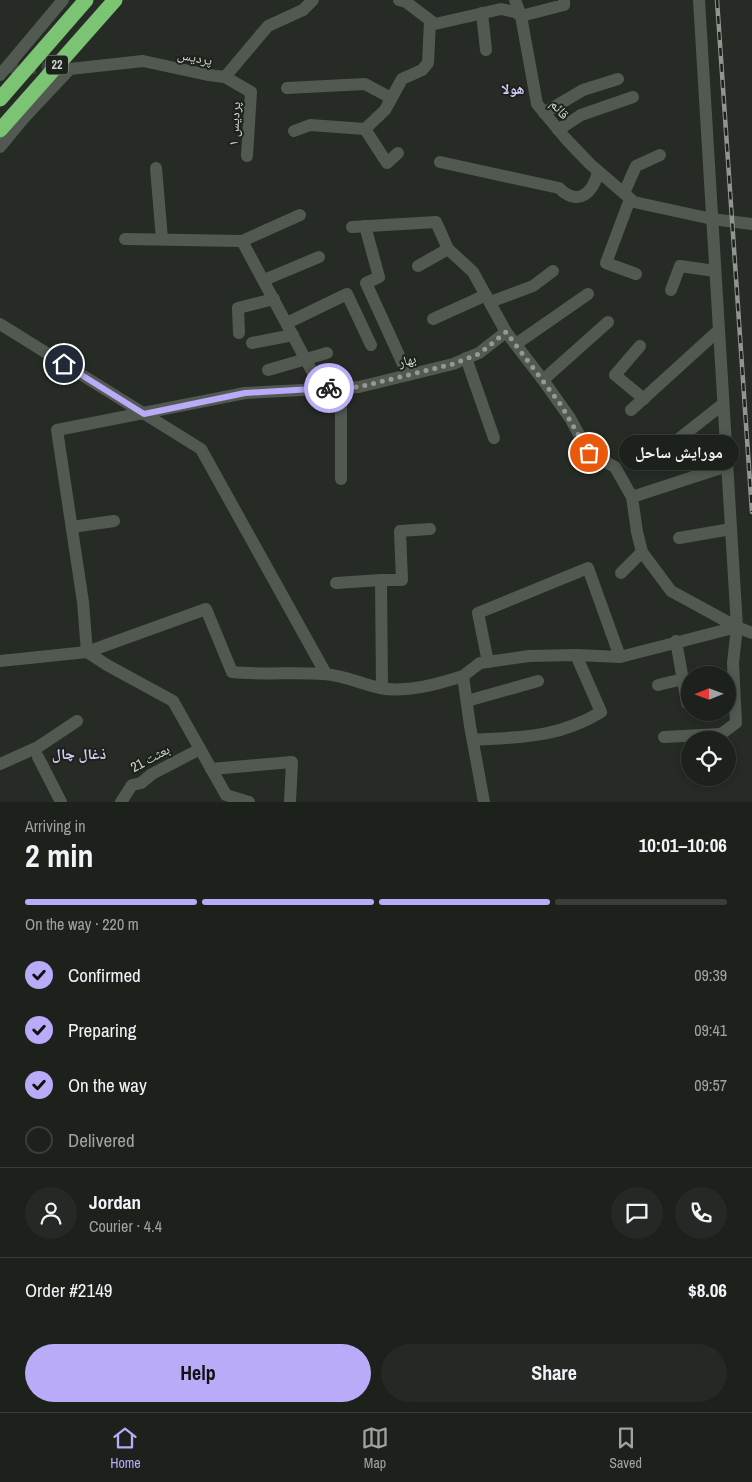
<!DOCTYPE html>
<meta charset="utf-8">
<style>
body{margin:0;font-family:"Archivo Narrow","Noto Naskh Arabic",sans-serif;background:#252925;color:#f1f3f6;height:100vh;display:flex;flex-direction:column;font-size:19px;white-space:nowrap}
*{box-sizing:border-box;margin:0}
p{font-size:16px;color:#a0a3a3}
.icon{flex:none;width:28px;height:28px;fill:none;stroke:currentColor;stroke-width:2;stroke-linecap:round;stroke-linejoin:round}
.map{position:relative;height:802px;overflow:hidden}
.details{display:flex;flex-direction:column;background:#1c211c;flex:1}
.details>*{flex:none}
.needle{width:32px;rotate:269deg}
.tools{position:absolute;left:681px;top:666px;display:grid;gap:10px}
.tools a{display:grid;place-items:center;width:55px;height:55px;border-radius:50%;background:#1c211c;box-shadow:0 2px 8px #0003,0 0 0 1px #3a3e3b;font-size:25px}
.pin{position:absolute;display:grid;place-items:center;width:42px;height:42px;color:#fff;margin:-21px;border:2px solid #fff;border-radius:50%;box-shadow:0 1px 5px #0007}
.courier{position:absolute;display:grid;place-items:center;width:50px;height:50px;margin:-25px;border:4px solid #b9abf7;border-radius:50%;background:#fff;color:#222;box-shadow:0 1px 6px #0007}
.bubble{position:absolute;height:35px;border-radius:18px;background:#1c211c;box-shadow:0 2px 8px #0003,0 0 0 1px #3a3e3b;font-size:16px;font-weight:800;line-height:35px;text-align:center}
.overview em{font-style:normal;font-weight:800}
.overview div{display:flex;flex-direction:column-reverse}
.overview{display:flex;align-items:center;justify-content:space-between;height:85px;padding:0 25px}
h1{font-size:32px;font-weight:800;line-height:38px}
.bar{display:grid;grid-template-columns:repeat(4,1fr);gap:8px 5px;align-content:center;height:60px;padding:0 25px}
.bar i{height:6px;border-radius:4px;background:#3a3e3b}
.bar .selected{background:#b9abf7}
.bar p{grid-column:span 4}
.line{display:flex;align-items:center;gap:12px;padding:0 25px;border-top:1px solid #3a3e3b}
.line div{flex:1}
.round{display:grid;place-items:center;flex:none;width:52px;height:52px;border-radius:26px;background:#252925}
ol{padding:0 25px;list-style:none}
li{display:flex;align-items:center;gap:15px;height:55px}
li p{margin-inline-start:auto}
li .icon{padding:5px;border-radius:50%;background:#b9abf7;color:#111;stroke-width:4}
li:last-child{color:#a0a3a3}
li i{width:28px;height:28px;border:2px solid #3a3e3b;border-radius:50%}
.primary-button{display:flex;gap:10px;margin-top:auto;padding:10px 25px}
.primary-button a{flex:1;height:58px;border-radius:30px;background:#b9abf7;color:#111;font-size:20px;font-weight:800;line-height:58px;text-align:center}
.primary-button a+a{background:#252925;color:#f1f3f6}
.dock{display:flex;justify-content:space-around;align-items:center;height:70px;border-top:1px solid #3a3e3b;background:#1c211c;font-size:14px;color:#a0a3a3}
.dock a{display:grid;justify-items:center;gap:2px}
.dock .selected{color:#b9abf7}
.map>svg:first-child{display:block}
</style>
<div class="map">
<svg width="752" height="802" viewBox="0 0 752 802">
<rect width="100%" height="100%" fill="#262c25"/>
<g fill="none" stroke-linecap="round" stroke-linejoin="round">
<path stroke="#40453e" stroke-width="12" stroke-dasharray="12 6" stroke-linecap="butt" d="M 6,67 L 61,69"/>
<g stroke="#525951" stroke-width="12">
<path d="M 399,0 L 406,2 L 435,24 L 501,9 L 515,12 L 521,16 L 537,104 L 566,139 L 590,164 L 634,202 L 712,219 L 752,224"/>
<path d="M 515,0 L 521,16 L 564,5 L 564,0"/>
<path d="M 482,13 L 486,50"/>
<path d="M 0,75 L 63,0"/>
<path d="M 225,77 L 251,92 L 247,156"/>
<path d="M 287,88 L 365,84 L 391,98"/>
<path d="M 544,113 L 583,90 L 618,79"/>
<path d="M 365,129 L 387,163 L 398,153"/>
<path d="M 558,130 L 581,115 L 633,97"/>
<path d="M 294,131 L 310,125 L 365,129 L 385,110 L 402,79 L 422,70 L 428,63 L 430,21"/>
<path d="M 0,147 L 24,118 L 70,69 L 143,61 L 208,75 L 225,77 L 268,26 L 303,10 L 313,0"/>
<path d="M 440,162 L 559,188 C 578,207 593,193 598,172"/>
<path d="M 156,168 L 162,239"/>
<path d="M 624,193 L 636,166 L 660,155"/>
<path d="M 630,199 L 606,263 L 636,274"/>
<path d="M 300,215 L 242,241 L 321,388"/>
<path d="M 365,226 L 379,277 L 366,283 L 408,375"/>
<path d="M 352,227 L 436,222 L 448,249 L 473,272 L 506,332 L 543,380 L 570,418 L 589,453 L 615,467 L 632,497 L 637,532 L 642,552"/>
<path d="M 125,239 L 242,241"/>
<path d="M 418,266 L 448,249"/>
<path d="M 264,280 L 319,257"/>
<path d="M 671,290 L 680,266 L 715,271"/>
<path d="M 490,302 L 533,286 L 553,271"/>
<path d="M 433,319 L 486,295"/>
<path d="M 287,323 L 347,294 L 371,345"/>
<path d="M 0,324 L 201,449 L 326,674"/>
<path d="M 239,333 L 238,308 L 274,299"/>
<path d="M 252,343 L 293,335"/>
<path d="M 516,344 L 588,294"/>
<path d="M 640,346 L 615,375 L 644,399"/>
<path d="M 466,358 L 494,438"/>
<path d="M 268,370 L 327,353"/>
<path d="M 543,380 L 608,322"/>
<path d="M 631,410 L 719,330"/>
<path d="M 671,445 L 723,404"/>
<path d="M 341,479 L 341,388"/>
<path d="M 632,497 L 727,466"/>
<path d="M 72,527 L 114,521"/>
<path d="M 679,538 L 731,529"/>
<path d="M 621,573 L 642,552 L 671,591 L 737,627 L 752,633"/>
<path d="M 336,583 L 381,580"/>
<path d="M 676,641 L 687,703"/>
<path d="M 0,661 L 87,652 L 206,609 L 232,672 C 263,675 293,672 324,674 C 343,675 362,684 380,688 C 407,693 438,684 463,676"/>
<path d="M 488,662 L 478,613 L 588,568 L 620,657"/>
<path d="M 658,685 L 683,679"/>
<path d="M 382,688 L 381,580 L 402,580 L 400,531 L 430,529"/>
<path d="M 467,701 L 538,681"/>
<path d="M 664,737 L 721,734 L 736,723 L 733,663 L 737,627 L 699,0"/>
<path d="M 473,740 C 521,737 558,738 601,712 L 576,655"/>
<path d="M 38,757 L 61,802"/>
<path d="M 0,764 L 38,747 L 77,721"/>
<path d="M 211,769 L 292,762 L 290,802"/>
<path d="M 121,802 L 132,785 L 141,783 L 152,774 L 200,749"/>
<path d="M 249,802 L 226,795 L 173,701 L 107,665 L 87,652 L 83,602 L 57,430 L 245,393 L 359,387 L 453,364 L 479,353 L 506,332"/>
<path d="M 484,802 L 470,726 L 463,676 L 480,663 L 529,656 L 576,655 L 620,657 L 737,627"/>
</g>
<g stroke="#7bc474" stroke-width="15">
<path d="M 0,99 L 86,0"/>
<path d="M 0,130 L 115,0"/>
</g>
<g stroke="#90958f" stroke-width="4.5">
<path id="rail" d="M 717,0 L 752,512"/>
</g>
<use href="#rail" stroke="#1c221b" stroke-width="2.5" stroke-dasharray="8" stroke-linecap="butt"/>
</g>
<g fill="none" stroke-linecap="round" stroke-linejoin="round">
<path stroke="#949994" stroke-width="5" stroke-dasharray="0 9" d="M 329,388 L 359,387 L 453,364 L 479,354 L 506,332 L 561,405 L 589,453"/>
<path stroke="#b9abf7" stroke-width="6" d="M 64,364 L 144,414 L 245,393 L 329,388"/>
</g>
<g text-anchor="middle" stroke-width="4" stroke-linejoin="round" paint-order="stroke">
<rect fill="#1c221b" stroke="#9a9f99" stroke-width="1" x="46" y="55.5" width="22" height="19" rx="4"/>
<g font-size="12" font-weight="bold" fill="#d0d4cf">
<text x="57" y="69">22</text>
</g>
<g font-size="14" fill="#d0d4cf" stroke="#1c221b">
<text transform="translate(195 57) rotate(11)" y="5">پرديس</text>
<text transform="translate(560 109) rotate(50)" y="5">قائم</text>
<text transform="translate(234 124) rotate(-87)" y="5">پرديس ۱</text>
<text transform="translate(407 360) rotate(-14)" y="5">بهار</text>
<text transform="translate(150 758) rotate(-29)" y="5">بعثت 21</text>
</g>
<g font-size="15" font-weight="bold" fill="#d2cbf6" stroke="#1c221b">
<text x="513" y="94">هولا</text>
<text x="79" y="759">ذغال چال</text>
</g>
</g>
</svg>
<div class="tools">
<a><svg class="needle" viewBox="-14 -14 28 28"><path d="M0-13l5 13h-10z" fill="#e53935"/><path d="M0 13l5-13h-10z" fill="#a0a3a3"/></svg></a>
<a><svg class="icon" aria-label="locate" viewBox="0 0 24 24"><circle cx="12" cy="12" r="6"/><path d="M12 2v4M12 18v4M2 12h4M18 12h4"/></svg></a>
</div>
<div class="pin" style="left:589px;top:453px;background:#ea580c"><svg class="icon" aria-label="bag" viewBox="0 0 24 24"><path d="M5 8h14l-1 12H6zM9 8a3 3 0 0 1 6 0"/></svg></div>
<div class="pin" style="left:64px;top:364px;background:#1f2937"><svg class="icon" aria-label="home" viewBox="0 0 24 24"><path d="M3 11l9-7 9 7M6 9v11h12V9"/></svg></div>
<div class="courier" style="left:329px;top:388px"><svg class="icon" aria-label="bike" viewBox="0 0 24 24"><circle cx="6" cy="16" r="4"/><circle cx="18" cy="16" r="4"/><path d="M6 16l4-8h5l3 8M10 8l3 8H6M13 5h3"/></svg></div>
<div class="bubble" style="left:619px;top:435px;width:120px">مورایش ساحل</div>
</div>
<section class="details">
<div class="overview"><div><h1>2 min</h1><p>Arriving in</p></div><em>10:01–10:06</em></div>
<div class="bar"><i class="selected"></i><i class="selected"></i><i class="selected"></i><i></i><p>On the way · 220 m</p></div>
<ol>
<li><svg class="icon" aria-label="check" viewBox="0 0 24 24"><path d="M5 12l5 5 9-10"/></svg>Confirmed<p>09:39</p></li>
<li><svg class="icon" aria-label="check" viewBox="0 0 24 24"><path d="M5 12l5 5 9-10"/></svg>Preparing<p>09:41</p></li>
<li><svg class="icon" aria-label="check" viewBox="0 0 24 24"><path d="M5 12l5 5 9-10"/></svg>On the way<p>09:57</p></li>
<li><i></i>Delivered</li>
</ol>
<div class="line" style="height:90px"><a class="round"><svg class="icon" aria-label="person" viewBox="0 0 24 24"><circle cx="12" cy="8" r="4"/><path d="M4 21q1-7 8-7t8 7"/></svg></a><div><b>Jordan</b><p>Courier · 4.4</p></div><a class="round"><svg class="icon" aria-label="chat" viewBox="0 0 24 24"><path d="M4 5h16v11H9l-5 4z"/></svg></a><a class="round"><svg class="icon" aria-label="phone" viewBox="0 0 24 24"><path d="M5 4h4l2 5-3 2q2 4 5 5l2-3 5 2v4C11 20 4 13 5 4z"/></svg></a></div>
<div class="line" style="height:65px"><div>Order #2149</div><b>$8.06</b></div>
<div class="primary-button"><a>Help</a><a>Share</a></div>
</section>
<nav class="dock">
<a class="selected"><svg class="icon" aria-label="home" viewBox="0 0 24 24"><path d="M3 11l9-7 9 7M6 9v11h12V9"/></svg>Home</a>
<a><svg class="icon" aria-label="map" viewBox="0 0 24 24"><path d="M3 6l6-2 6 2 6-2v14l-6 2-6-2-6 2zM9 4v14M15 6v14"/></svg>Map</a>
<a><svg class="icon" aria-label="saved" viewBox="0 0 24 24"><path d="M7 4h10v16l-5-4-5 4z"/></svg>Saved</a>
</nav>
